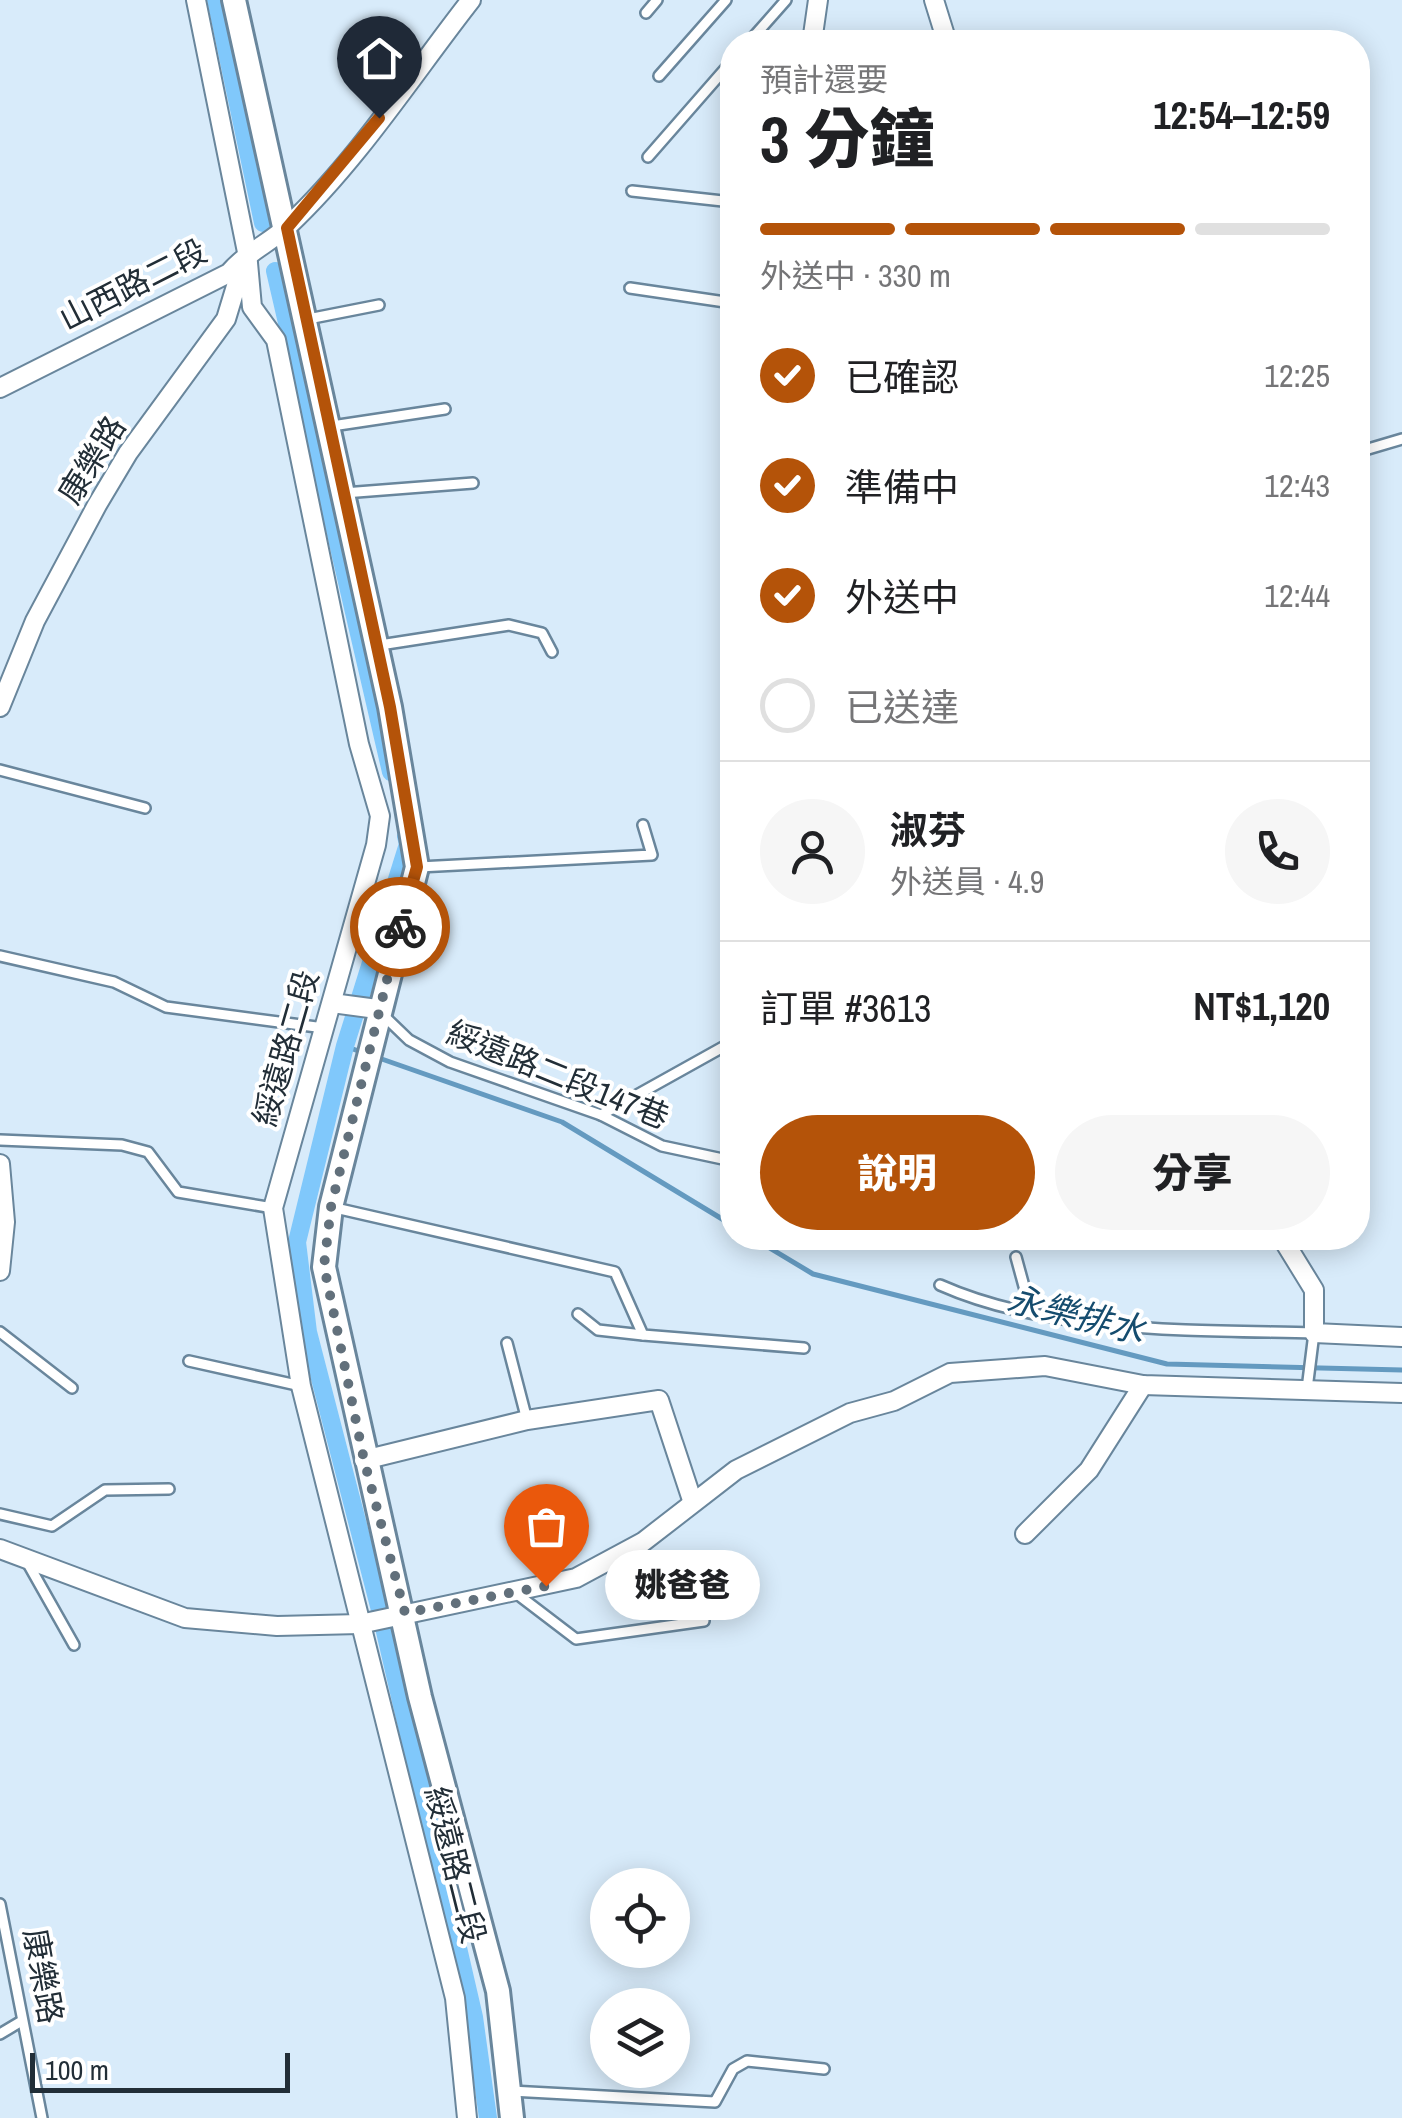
<!DOCTYPE html>
<html lang="zh-TW">
<meta charset="utf-8">
<style>
body{margin:0;font-family:"Archivo Narrow","Noto Sans TC",sans-serif;background:#f6f6f6;color:#202124;height:100vh;display:flex;flex-direction:column;font-size:38px;white-space:nowrap}
*{box-sizing:border-box;margin:0}
p{font-size:32px;color:#757577}
.icon{flex:none;width:55px;height:55px;fill:none;stroke:currentColor;stroke-width:2;stroke-linecap:round;stroke-linejoin:round}
.map{position:relative;flex:1;overflow:hidden}
.drawer{position:absolute;left:720px;top:30px;width:650px;height:1220px;display:flex;flex-direction:column;background:#fff;border-radius:40px;box-shadow:0 5px 25px #0003}
.drawer>*{flex:none}
.tools{position:absolute;left:590px;top:1868px;display:grid;gap:20px}
.tools a{display:grid;place-items:center;width:100px;height:100px;border-radius:50%;background:#fff;box-shadow:0 5px 25px #0003;font-size:50px}
.scale{position:absolute;left:30px;bottom:25px;width:260px;box-sizing:border-box;padding-left:10px;border:5px solid #222e37;border-top:0;font-size:28px;line-height:35px;white-space:nowrap;color:#222e37;-webkit-text-stroke:8px #fff;paint-order:stroke}
.pin{position:absolute;display:grid;place-items:center;width:85px;height:85px;color:#fff;margin:-102px -42px;border-radius:50% 50% 50% 0;rotate:-45deg;box-shadow:0 0 10px #0007}
.pin .icon{rotate:45deg}
.courier{position:absolute;display:grid;place-items:center;width:100px;height:100px;margin:-50px;border:8px solid #b45309;border-radius:50%;background:#fff;color:#222;box-shadow:0 2px 12px #0007}
.bubble{position:absolute;height:70px;border-radius:35px;background:#fff;box-shadow:0 5px 25px #0003;font-size:32px;font-weight:800;line-height:70px;text-align:center}
.head em{font-style:normal;font-weight:800}
.head div{display:flex;flex-direction:column-reverse}
.head{display:flex;align-items:center;justify-content:space-between;height:170px;padding:0 40px}
h1{font-size:65px;font-weight:800;line-height:75px}
.bar{display:grid;grid-template-columns:repeat(4,1fr);gap:15px 10px;align-content:center;height:120px;padding:0 40px}
.bar i{height:12px;border-radius:8px;background:#e0e0e0}
.bar .on{background:#b45309}
.bar p{grid-column:span 4}
.line{display:flex;align-items:center;gap:25px;padding:0 40px;border-top:2px solid #e0e0e0}
.line div{flex:1}
.round{display:grid;place-items:center;flex:none;width:105px;height:105px;border-radius:52px;background:#f6f6f6}
ol{padding:0 40px;list-style:none}
li{display:flex;align-items:center;gap:30px;height:110px}
li p{margin-inline-start:auto}
li .icon{padding:10px;border-radius:50%;background:#b45309;color:#fff;stroke-width:4}
li:last-child{color:#757577}
li i{width:55px;height:55px;border:5px solid #e0e0e0;border-radius:50%}
.cta{display:flex;gap:20px;margin-top:auto;padding:20px 40px}
.cta a{flex:1;height:115px;border-radius:60px;background:#b45309;color:#fff;font-size:40px;font-weight:800;line-height:115px;text-align:center}
.cta a+a{background:#f6f6f6;color:#202124}
.map>svg:first-child{display:block}
</style>
<div class="map">
<svg width="1402" height="2118" viewBox="0 0 1402 2118">
<rect width="100%" height="100%" fill="#d8ebfa"/>
<g fill="none" stroke-linecap="round" stroke-linejoin="round">
<g stroke="#649ac0" stroke-width="5">
<path d="M 345,1046 L 361,1052"/>
<path d="M 376,1057 L 562,1122 L 732,1225"/>
<path d="M 753,1238 L 813,1274 L 1167,1364 L 1402,1370"/>
</g>
<g stroke="#80c8fb" stroke-width="18">
<path d="M 216,0 L 263,223"/>
<path d="M 275,271 L 391,772"/>
<path d="M 406,836 L 408,844 L 345,1046 L 297,1242 L 308,1332 L 380,1610 L 474,2017 L 488,2118"/>
</g>
<g stroke="#69869c" stroke-width="14">
<g id="service">
<path d="M 646,13 L 657,0"/>
<path d="M 749,42 L 786,0"/>
<path d="M 659,76 L 726,0"/>
<path d="M 648,157 L 732,61"/>
<path d="M 632,191 L 732,202"/>
<path d="M 630,288 L 732,303"/>
<path d="M 308,319 L 379,305"/>
<path d="M 332,426 L 445,409"/>
<path d="M 1358,452 L 1402,439"/>
<path d="M 344,493 L 473,483"/>
<path d="M 380,645 L 509,625 L 542,633 L 552,652"/>
<path d="M 0,770 L 145,808"/>
<path d="M 419,867 L 652,855 L 643,825"/>
<path d="M 0,956 L 114,982 L 166,1007 L 324,1028"/>
<path d="M 383,1015 L 409,1040 L 450,1062 L 601,1115 L 662,1146 L 732,1161"/>
<path d="M 601,1115 L 732,1042"/>
<path d="M 0,1140 L 122,1145 L 148,1152 L 178,1192 L 273,1208"/>
<path d="M 331,1207 L 615,1272 L 643,1335 L 804,1348"/>
<path d="M 1016,1257 L 1031,1312"/>
<path d="M 940,1285 C 1050,1334 1195,1330 1314,1333 L 1307,1389"/>
<path d="M 578,1314 L 598,1330 L 643,1335"/>
<path d="M 0,1332 L 72,1388"/>
<path d="M 507,1343 L 527,1420"/>
<path d="M 189,1361 L 301,1386"/>
<path d="M 0,1514 L 52,1526 L 105,1490 L 169,1489"/>
<path d="M 26,1560 L 74,1645"/>
<path d="M 517,1594 L 576,1639 L 704,1621"/>
<path d="M 0,1904 L 42,2118"/>
<path d="M 0,2034 L 20,2022"/>
<path d="M 511,2091 L 715,2102 L 733,2069 L 747,2061 L 824,2069"/>
</g>
</g>
<g stroke="#69869c" stroke-width="22">
<g id="minor">
<path d="M 196,0 L 247,252 L 252,307 L 276,340 L 359,744 L 380,816 L 376,845 L 273,1208 L 301,1386 L 455,1998 L 467,2118"/>
<path d="M 934,0 L 947,42"/>
<path d="M 812,42 L 818,0"/>
<path d="M 0,388 L 229,273 C 247,252 270,243 289,225 C 358,160 413,74 471,0"/>
<path d="M 0,707 L 35,621 L 97,505 L 128,453 L 226,319 L 243,263"/>
<path d="M 332,1003 L 377,1009"/>
<path d="M 0,1164 L 5,1222 L 0,1271"/>
<path d="M 1282,1238 L 1314,1290 L 1314,1333 L 1402,1337"/>
<path d="M 364,1460 L 527,1420 L 659,1400 L 692,1500"/>
<path d="M 1025,1534 L 1089,1470 L 1143,1385"/>
<path d="M 0,1549 L 185,1618 L 277,1626 L 360,1624 L 576,1578 L 643,1542 L 736,1470 L 850,1413 L 894,1401 L 950,1373 L 1045,1366 L 1143,1385 L 1402,1393"/>
</g>
</g>
<g stroke="#69869c" stroke-width="28">
<path id="tertiary" d="M 234,0 L 390,707 L 417,867 L 331,1207 L 324,1267 L 420,1697 L 498,1991 L 512,2118"/>
</g>
<use href="#service" stroke="#fff" stroke-width="9"/>
<use href="#minor" stroke="#fff" stroke-width="18"/>
<use href="#tertiary" stroke="#fff" stroke-width="22"/>
</g>
<g fill="none" stroke-linecap="round" stroke-linejoin="round">
<path stroke="#62707b" stroke-width="10" stroke-dasharray="0 18" d="M 400,927 L 331,1207 L 324,1266 L 364,1460 L 405,1613 L 546,1586"/>
<path stroke="#b45309" stroke-width="12" d="M 379,118 L 287,228 L 390,707 L 417,867 L 400,927"/>
</g>
<g text-anchor="middle" stroke-width="8" stroke-linejoin="round" paint-order="stroke">
<g font-size="32" fill="#222e37" stroke="#fff">
<text transform="translate(133 285) rotate(-27)" y="11">山西路二段</text>
<text transform="translate(92 460) rotate(-58)" y="11">康樂路</text>
<text transform="translate(286 1048) rotate(-74)" y="11">綏遠路二段</text>
<text transform="translate(558 1075) rotate(22)" y="11">綏遠路二段147巷</text>
<text transform="translate(455 1865) rotate(76)" y="11">綏遠路二段</text>
<text transform="translate(43 1976) rotate(80)" y="11">康樂路</text>
</g>
<g font-size="35" font-style="italic" fill="#154c6e" stroke="#fff">
<text transform="translate(1076 1315) rotate(14)" y="12">永樂排水</text>
</g>
</g>
</svg>
<div class="tools">
<a><svg class="icon" aria-label="locate" viewBox="0 0 24 24"><circle cx="12" cy="12" r="6"/><path d="M12 2v4M12 18v4M2 12h4M18 12h4"/></svg></a>
<a><svg class="icon" aria-label="layers" viewBox="0 0 24 24"><path d="M12 4l9 5-9 5-9-5zM3 14l9 5 9-5"/></svg></a>
</div>
<div class="scale">100 m</div>
<div class="pin" style="left:546px;top:1586px;background:#ea580c"><svg class="icon" aria-label="bag" viewBox="0 0 24 24"><path d="M5 8h14l-1 12H6zM9 8a3 3 0 0 1 6 0"/></svg></div>
<div class="pin" style="left:379px;top:118px;background:#1f2937"><svg class="icon" aria-label="home" viewBox="0 0 24 24"><path d="M3 11l9-7 9 7M6 9v11h12V9"/></svg></div>
<div class="courier" style="left:400px;top:927px"><svg class="icon" aria-label="bike" viewBox="0 0 24 24"><circle cx="6" cy="16" r="4"/><circle cx="18" cy="16" r="4"/><path d="M6 16l4-8h5l3 8M10 8l3 8H6M13 5h3"/></svg></div>
<div class="bubble" style="left:605px;top:1550px;width:155px">姚爸爸</div>
<section class="drawer">
<div class="head"><div><h1>3 分鐘</h1><p>預計還要</p></div><em>12:54–12:59</em></div>
<div class="bar"><i class="on"></i><i class="on"></i><i class="on"></i><i></i><p>外送中 · 330 m</p></div>
<ol>
<li><svg class="icon" aria-label="check" viewBox="0 0 24 24"><path d="M5 12l5 5 9-10"/></svg>已確認<p>12:25</p></li>
<li><svg class="icon" aria-label="check" viewBox="0 0 24 24"><path d="M5 12l5 5 9-10"/></svg>準備中<p>12:43</p></li>
<li><svg class="icon" aria-label="check" viewBox="0 0 24 24"><path d="M5 12l5 5 9-10"/></svg>外送中<p>12:44</p></li>
<li><i></i>已送達</li>
</ol>
<div class="line" style="height:180px"><a class="round"><svg class="icon" aria-label="person" viewBox="0 0 24 24"><circle cx="12" cy="8" r="4"/><path d="M4 21q1-7 8-7t8 7"/></svg></a><div><b>淑芬</b><p>外送員 · 4.9</p></div><a class="round"><svg class="icon" aria-label="phone" viewBox="0 0 24 24"><path d="M5 4h4l2 5-3 2q2 4 5 5l2-3 5 2v4C11 20 4 13 5 4z"/></svg></a></div>
<div class="line" style="height:130px"><div>訂單 #3613</div><b>NT$1,120</b></div>
<div class="cta"><a>說明</a><a>分享</a></div>
</section>
</div>
